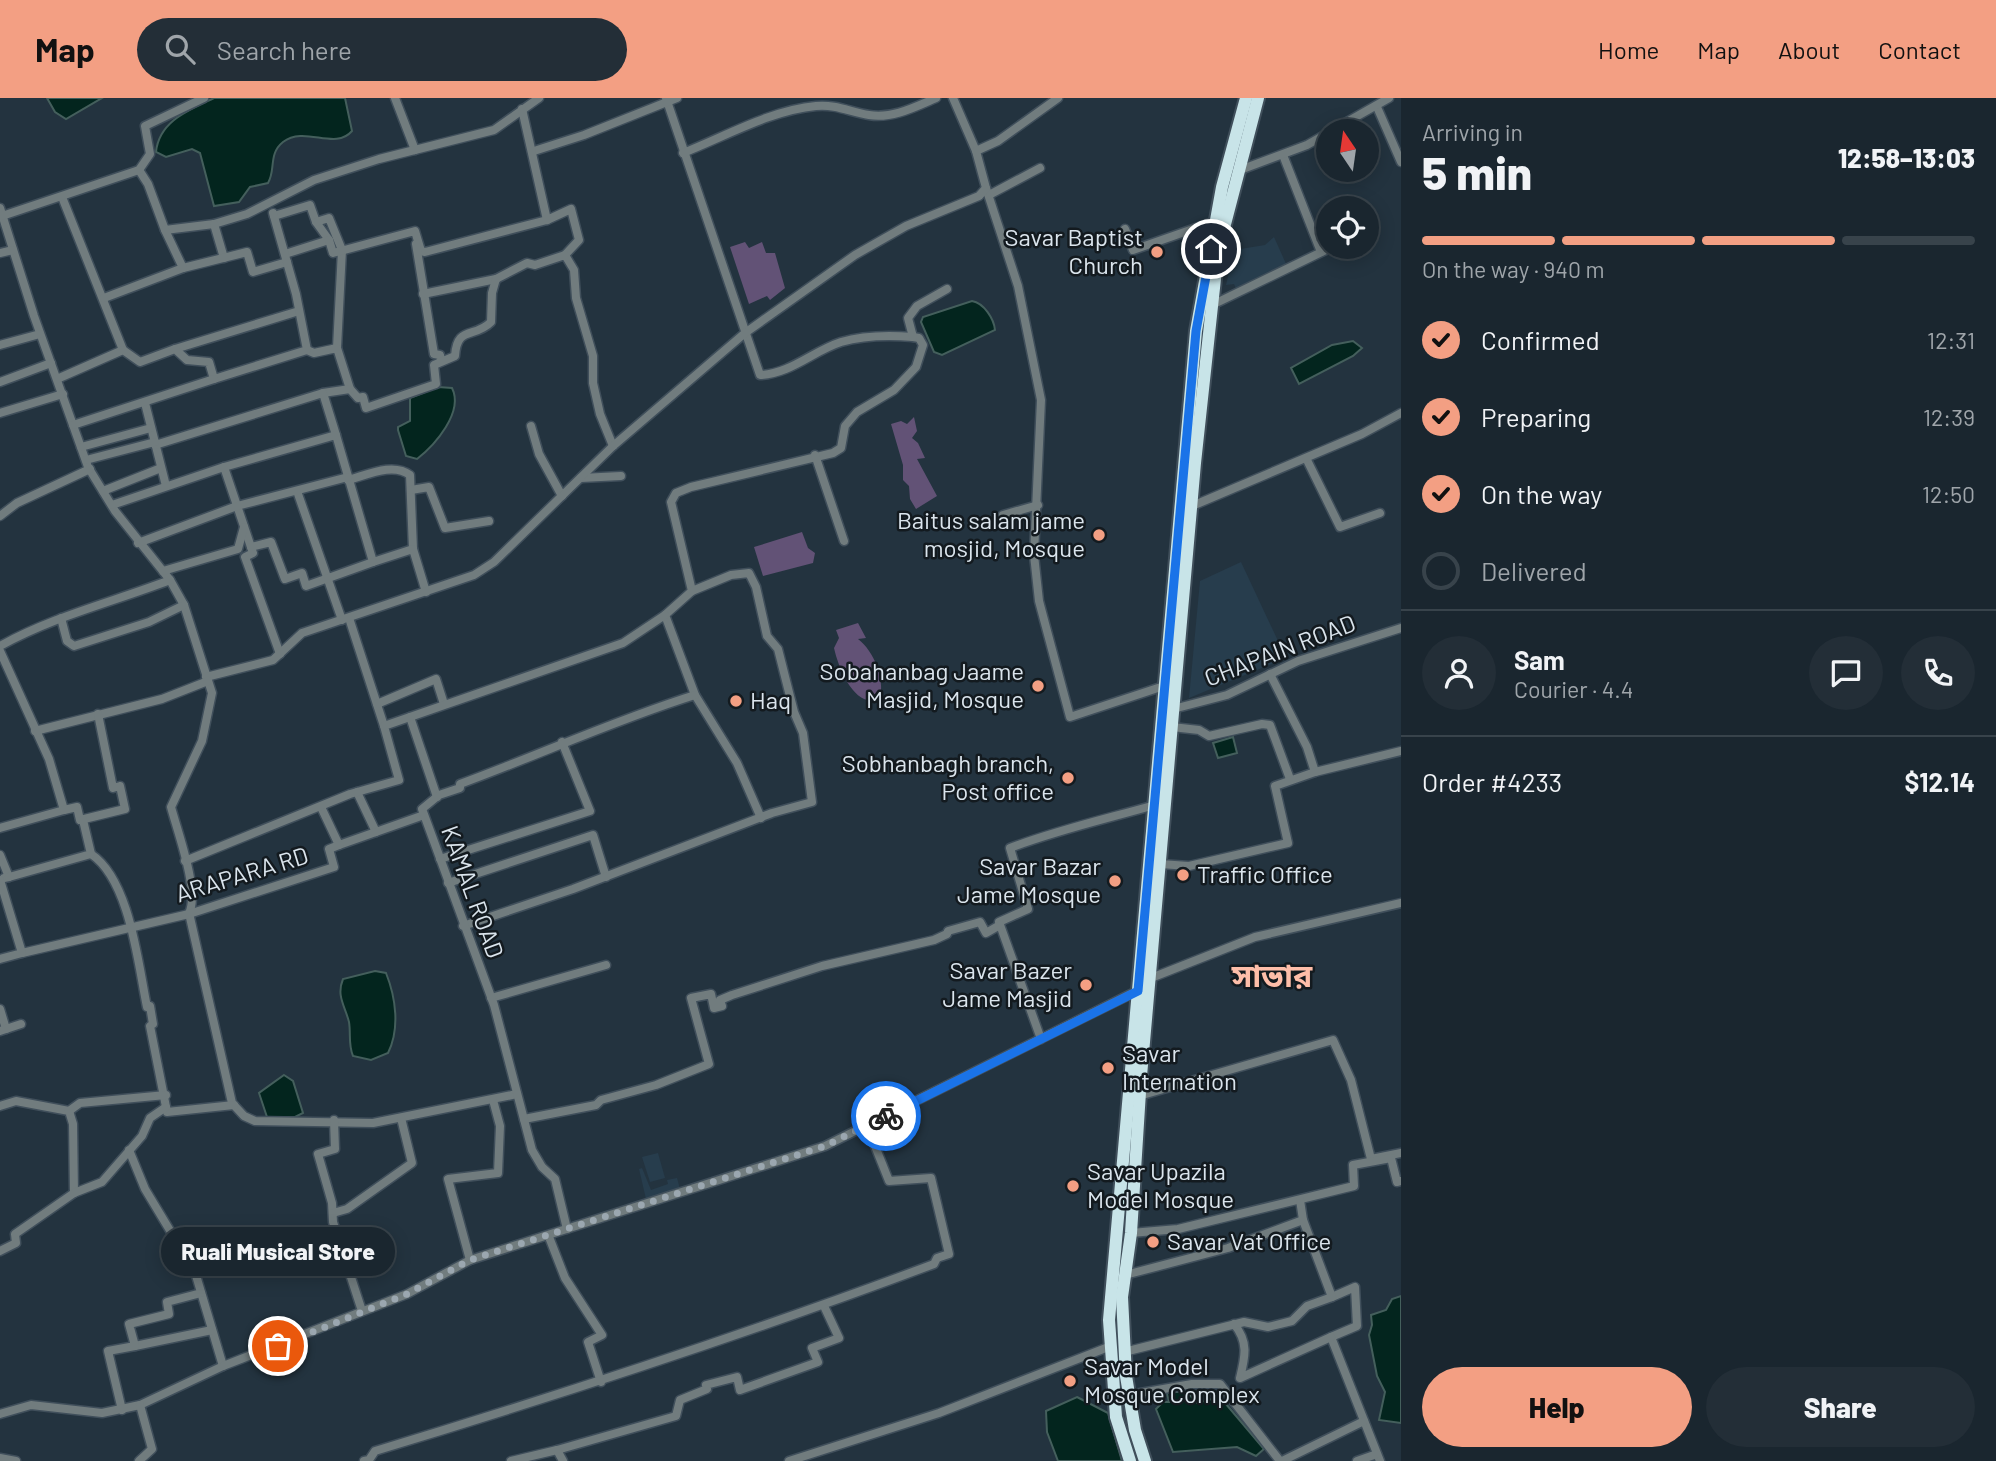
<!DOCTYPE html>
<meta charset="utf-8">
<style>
body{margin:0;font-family:Barlow,"Noto Sans Bengali",sans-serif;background:#232e37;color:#f1f3f6;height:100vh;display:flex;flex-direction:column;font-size:26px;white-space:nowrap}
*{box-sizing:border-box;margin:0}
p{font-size:23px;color:#9fa5aa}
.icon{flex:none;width:38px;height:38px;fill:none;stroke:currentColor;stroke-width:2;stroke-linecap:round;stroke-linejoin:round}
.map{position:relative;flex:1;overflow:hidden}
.panel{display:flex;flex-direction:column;background:#1a262f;width:595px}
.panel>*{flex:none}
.needle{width:46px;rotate:347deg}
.controls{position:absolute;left:1316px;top:21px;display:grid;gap:14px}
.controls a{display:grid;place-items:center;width:63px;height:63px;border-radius:50%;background:#1a262f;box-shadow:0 4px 18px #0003,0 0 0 2px #38434b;font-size:35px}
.pin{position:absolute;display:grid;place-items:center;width:60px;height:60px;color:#fff;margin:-30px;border:4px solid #fff;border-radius:50%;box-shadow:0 2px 7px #0007}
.courier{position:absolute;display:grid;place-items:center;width:70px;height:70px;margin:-35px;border:5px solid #1a73e8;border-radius:50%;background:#fff;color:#222;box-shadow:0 2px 9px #0007}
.bubble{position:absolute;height:49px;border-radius:24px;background:#1a262f;box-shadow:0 4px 18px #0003,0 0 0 2px #38434b;font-size:23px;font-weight:800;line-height:49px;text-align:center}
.summary em{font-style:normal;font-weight:800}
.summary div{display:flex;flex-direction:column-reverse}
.summary{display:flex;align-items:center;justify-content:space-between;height:119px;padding:0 21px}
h1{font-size:46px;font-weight:800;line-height:52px}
.bar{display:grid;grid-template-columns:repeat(4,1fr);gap:10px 7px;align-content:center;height:84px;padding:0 21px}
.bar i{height:9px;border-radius:5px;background:#38434b}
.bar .on{background:#f39f83}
.bar p{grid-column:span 4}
.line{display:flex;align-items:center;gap:18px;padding:0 21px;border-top:2px solid #38434b}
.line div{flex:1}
.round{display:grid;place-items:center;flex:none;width:74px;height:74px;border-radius:37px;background:#232e37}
ol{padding:0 21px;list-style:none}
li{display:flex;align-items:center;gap:21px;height:77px}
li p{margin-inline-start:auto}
li .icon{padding:7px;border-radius:50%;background:#f39f83;color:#111;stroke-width:4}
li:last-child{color:#9fa5aa}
li i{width:38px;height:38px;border:4px solid #38434b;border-radius:50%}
.action{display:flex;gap:14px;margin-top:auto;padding:14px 21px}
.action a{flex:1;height:80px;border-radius:42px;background:#f39f83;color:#111;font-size:28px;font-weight:800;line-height:80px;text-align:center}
.action a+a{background:#232e37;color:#f1f3f6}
header{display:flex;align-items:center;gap:42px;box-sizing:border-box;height:98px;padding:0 35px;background:#f39f83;color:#111}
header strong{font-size:33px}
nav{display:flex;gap:38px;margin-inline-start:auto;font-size:24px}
.search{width:490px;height:63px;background:#232e37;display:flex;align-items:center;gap:18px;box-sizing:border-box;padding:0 24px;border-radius:38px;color:#9fa5aa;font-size:26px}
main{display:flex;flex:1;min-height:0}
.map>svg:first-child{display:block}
</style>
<header>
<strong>Map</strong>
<div class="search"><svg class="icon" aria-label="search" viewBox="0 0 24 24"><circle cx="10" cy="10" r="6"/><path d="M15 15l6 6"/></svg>Search here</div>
<nav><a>Home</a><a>Map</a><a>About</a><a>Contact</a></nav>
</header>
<main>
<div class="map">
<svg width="1401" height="1363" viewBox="0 0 1401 1363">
<rect width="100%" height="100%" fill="#23333f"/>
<g fill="#273d4d">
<path d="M 1274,139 L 1287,168 L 1237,193 L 1234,186 L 1226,187 L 1234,152 L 1265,147 Z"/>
<path d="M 1241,464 L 1286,560 L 1189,600 L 1200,483 Z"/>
<path d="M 658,1055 L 665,1080 L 650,1084 L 642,1059 Z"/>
<path d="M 642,1070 L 651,1092 L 668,1086 L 667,1082 L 677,1080 L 680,1091 L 646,1101 L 639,1071 Z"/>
</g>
<g fill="#625276">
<path d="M 745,144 L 749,150 L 762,144 L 766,155 L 775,155 L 785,190 L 770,202 L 767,198 L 749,206 L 730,149 Z"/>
<path d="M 914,319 L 917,333 L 912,340 L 918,345 L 925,360 L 917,361 L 937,398 L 916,411 L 910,401 L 909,388 L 903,382 L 903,367 L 891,326 L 901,323 L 907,326 Z"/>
<path d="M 802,434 L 808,450 L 815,455 L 813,465 L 763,478 L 754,449 Z"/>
<path d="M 858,525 L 866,540 L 858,541 C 874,553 885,581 880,601 C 855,611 839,572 834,550 L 839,540 L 836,532 Z"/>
</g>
<g fill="#03251e" stroke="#445f5c" stroke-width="2">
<path d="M 47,0 L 102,0 L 66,21 L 55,14 Z"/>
<path d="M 214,0 L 345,0 L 352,33 C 335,53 305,27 283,44 C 268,56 276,72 268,85 L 250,89 L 239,104 L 214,108 L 200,55 L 192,51 L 166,59 L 156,54 C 159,23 189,12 214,0 Z"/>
<path d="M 972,203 C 984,205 994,221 995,232 L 942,257 L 934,254 L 921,224 L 923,219 Z"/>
<path d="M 1353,243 L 1362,250 L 1353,258 L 1299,286 L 1291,270 L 1332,247 Z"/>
<path d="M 438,289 L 452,290 C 464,314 435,347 417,361 L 406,358 L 398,332 L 398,329 L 410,323 L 410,300 Z"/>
<path d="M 1233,639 L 1237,655 L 1218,660 L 1213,645 Z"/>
<path d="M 375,873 L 386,875 C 396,900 400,931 388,955 L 371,962 L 353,958 C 348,946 351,936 349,924 C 345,908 336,898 343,881 Z"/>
<path d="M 284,977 L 293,983 L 303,1015 L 295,1019 L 267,1019 L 259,995 Z"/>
<path d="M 1401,1198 L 1401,1325 L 1379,1322 L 1385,1294 L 1377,1278 L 1369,1237 L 1372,1227 L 1371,1217 L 1386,1212 L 1392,1201 Z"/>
<path d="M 1186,1293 L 1197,1305 L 1220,1299 L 1264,1351 L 1256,1358 L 1237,1349 L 1173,1354 L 1156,1311 L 1163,1304 L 1169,1304 L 1167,1295 Z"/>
<path d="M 1077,1299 L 1108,1315 L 1122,1363 L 1058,1363 L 1047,1334 L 1046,1313 Z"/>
</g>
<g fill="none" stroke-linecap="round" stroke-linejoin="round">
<g stroke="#404f5b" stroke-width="11">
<g id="minor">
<path d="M 395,0 L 415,52"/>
<path d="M 666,0 L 760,277 C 790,276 813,253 841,244 C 865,237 889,237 913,239 L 919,240 L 923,247 L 916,269 L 894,292 L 857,314 L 845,328 L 841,350 L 833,355 L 691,389 L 676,395 L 671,404 L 692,493 L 665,517 L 695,597 L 737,665 L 761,720"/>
<path d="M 953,0 L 976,53"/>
<path d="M 1377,9 L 1401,64"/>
<path d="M 1331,33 L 1389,0"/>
<path d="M 534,53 L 584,37 L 677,0"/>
<path d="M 683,55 C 724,39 771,12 816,8 C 836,6 850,14 869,17 C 892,21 915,9 936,0"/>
<path d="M 1283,57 L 1321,154"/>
<path d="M 139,72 L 148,86 L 165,132 L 214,126 L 247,116 L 314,82 L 379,61 L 494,32 L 539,0"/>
<path d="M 1240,72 L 1307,47 L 1328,35"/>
<path d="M 986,90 L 1018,188 L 1041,302 L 1034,457 L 1039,503 L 1070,619 L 1164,588"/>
<path d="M 989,97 L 1040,70"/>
<path d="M 62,99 L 123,252"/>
<path d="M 0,110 L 34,218 L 88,369 L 115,413 L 170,482 L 184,507 L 212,595 L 202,643 L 171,709 C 177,732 200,794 189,815 L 232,1005 L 244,1018 L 255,1023 L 373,1025 L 517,996"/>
<path d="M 2,118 L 139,72 L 150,56 L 145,28 L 204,0"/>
<path d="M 274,118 L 310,107 L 316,124 L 329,142 L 285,156"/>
<path d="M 547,122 L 571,111 L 579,142 L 565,157"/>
<path d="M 316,124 L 329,120 L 342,152 L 337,250"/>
<path d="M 214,126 L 224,160"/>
<path d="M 1125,131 L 1133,152 L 1216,123"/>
<path d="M 329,142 L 333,155 L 415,133 L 421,153 L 425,154 L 547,122 L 522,11"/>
<path d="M 416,146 L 434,256 L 440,257 L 441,262"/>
<path d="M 0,155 L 13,152"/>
<path d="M 183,170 L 247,154 L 253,174 L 287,164"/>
<path d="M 423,196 L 496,181"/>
<path d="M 104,200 L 183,170 L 165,132"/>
<path d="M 1212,207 L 1332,149"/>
<path d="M 913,239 L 908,220 L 917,208 L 947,191"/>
<path d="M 0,247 L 40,236"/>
<path d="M 175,251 L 299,213"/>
<path d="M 307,252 L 314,255 L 337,250 L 350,291 L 358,300 L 363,299 L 366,310 L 436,286 L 434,267 L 455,258 C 457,227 474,241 491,224 L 492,195 L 496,181 L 527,165 L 535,167 L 565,157 L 574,172 L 576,200 L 593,258 L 593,285 L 600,316 L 613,348"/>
<path d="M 57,281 L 123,252 L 140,264 L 175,251 L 187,262 L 209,264 L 214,281 L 307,252 L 296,196 L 273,115"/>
<path d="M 0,284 L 51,265"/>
<path d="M 323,295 L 350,291"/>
<path d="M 145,305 L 166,388"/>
<path d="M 0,315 L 63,296"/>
<path d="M 73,327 L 214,281"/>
<path d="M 531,328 L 539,356 L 562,398"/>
<path d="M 155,347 L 323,295 L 336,337"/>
<path d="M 81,349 L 151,330"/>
<path d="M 815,357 L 844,443"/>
<path d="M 1306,360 L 1340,429 L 1380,415"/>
<path d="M 86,362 L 155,344"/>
<path d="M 224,369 L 253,455 L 245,459 L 280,556"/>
<path d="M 581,380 L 621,378"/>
<path d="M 348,382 C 367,377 393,364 410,377 L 413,451"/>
<path d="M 411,392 L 429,389 L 445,430 L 489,423"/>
<path d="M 103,393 L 161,370"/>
<path d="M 297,393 L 342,522"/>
<path d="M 112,407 L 224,369 L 336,337 L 373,464 L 413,451 L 426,494"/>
<path d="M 1192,408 L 1362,336 L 1401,315"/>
<path d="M 1003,417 L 1038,407"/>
<path d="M 0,418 L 17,405 L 90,371"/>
<path d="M 138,445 L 237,408 L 348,379"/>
<path d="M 251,449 L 271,444 L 285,481 L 302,475 L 306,488 L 373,464"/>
<path d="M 163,473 L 238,451 L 244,429"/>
<path d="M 61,520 L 67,543 L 74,548 L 149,524 L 184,507"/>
<path d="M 349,520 L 384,628"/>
<path d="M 0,548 C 54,518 113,504 170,482"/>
<path d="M 0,553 L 49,661 L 64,712 L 0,730"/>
<path d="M 1270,576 L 1307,649 L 1315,674"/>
<path d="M 206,579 L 273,562 L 302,535 L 474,477 L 494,464 L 613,348 L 745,235 L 855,157 L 906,128 L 979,98 L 986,90 L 976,53 L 998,43 L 1058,0"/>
<path d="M 377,606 L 436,581 L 444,606"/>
<path d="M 1173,611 L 1227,597 L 1298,563 L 1401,530"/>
<path d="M 410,619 L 437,699"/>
<path d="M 1172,629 L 1199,632 L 1209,638 L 1262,626 L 1270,627 L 1290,681"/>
<path d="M 35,633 L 162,601 L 208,583"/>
<path d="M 357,694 L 376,734"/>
<path d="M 321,709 L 339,747 L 424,717"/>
<path d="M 64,712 L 77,709 L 80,722 L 125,711 L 120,688 L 113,690 L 98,616"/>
<path d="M 91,756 C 130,782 138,866 147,909 L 150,908 L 153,926 L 150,928 L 167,1014 L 234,1007"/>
<path d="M 0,757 L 9,779 L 4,780"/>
<path d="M 440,761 L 590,713 L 562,644"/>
<path d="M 185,763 L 350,696 L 399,682 L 384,628 L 623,545 L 665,517"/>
<path d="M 1160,766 L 1189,768 L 1288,745 L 1275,688 L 1315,674 L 1401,653"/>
<path d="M 9,779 L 91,756 L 83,722"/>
<path d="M 448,785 L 593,737 L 606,779"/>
<path d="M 463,828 L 573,791 L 772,715 L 812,704 L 803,635 L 794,614 L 778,551 L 767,538 L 756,489 L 749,475 L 731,477 L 692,493"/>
<path d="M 22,855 L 189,816 L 334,769 L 329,751 L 339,747"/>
<path d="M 0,861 L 22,855 L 0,782"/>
<path d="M 1151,880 L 1255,839 L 1401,805"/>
<path d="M 491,900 L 606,867"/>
<path d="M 0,911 L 6,931"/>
<path d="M 0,933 L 21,926"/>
<path d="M 1041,941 L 999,824 L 1028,811 L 1010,750 C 1057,732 1106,721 1155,707"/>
<path d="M 1139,998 L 1333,942 L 1351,982 L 1371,1061 L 1401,1055"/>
<path d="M 0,1008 L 16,1003 L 69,1013 L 73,1026 L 74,1095"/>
<path d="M 69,1013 L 80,1005 L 166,997"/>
<path d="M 524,1021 L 596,1007 L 601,1002 L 656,987 L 709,966 L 691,900 L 711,896 L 714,910 L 722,908 L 720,902 L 732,897 L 822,868 L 934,842 L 947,836 L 948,833 L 980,824 L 986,835 L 1000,827"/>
<path d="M 334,1022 L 335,1051 L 318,1056 L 332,1105 L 333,1124 L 362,1213"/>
<path d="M 129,1052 L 145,1091 L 195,1174 L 223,1268"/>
<path d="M 333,1115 L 347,1111 L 412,1065 L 401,1020"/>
<path d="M 567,1131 L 555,1081 L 542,1069 L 532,1052 L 494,907 L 422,711 L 439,697 L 460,690 L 460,686 C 539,657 615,622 695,597"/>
<path d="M 1131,1135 L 1178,1131 L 1354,1088 L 1353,1067 L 1391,1060 L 1397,1084 L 1401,1083"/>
<path d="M 549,1139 L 565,1180 L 602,1237 L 588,1244 L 601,1284"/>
<path d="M 0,1153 L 16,1145 L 15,1136 L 74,1095 L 102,1084 L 142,1038 L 150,1020 L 166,1009"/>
<path d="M 470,1162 L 448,1081 L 498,1075 L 500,1028 L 493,1002"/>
<path d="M 1125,1177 L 1228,1150 L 1303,1122"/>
<path d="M 1332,1199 L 1355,1189 L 1357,1228 L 1331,1239 L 1380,1363"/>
<path d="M 1234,1226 C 1249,1244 1245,1259 1240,1280 L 1331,1239"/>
<path d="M 135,1248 L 212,1232"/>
<path d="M 1124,1254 L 1244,1224 L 1268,1229 L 1292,1223 L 1307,1208 L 1332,1199 L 1303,1122 L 1300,1102"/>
<path d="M 1129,1297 L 1192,1286 L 1220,1286 L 1280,1363"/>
<path d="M 122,1312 L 108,1253 L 135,1248 L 129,1226 L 169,1216 L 167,1204 L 201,1195"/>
<path d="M 0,1316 L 31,1307 L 102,1315 L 140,1307 L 223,1268 L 407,1196 L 470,1162 L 825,1048 L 1137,893"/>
<path d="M 557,1352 L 676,1318 L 680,1302 L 707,1291 L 706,1287 L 737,1279 L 740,1292 L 818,1264 L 812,1250 L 839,1240 L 824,1208"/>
<path d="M 0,1360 L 16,1363"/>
<path d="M 139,1363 L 152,1351 L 140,1307"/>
<path d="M 364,1363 L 369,1362 L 375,1353 C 563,1296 750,1235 934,1166 L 937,1160 L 949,1156 L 931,1080 L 889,1083 L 867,1028"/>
<path d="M 511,1363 L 557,1352 L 563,1363"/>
<path d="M 789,1363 L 939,1315 L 1111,1248"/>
<path d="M 1282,1363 L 1364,1323"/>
<path d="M 1357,1363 L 1377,1356"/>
</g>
</g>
<g stroke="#404f5b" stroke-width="16">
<g id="highway">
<path d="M 1130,1363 L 1116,1319 L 1109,1222 L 1196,233 L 1222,89 L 1246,0"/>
<path d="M 1145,1363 L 1135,1332 L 1126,1278 L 1122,1199 L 1131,1135 L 1141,978 L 1195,365 L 1218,153 L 1258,0"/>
</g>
</g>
<use href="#minor" stroke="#717c7e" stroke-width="8"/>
<use href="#highway" stroke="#c8e4e8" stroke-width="12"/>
</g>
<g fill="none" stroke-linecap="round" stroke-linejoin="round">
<path stroke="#9ba7b0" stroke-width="7" stroke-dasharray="0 12.6" d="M 278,1248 L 407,1196 L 470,1162 L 825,1048 L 886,1018"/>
<path stroke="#1a73e8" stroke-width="9" d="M 886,1018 L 1138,893 L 1196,233 L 1211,151"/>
</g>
<g fill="#f39f83" stroke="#131a1f" stroke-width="2.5">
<circle cx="1157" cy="154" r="7"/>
<circle cx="1099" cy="437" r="7"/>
<circle cx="1038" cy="588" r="7"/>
<circle cx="736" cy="603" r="7"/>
<circle cx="1068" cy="680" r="7"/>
<circle cx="1183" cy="777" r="7"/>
<circle cx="1115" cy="783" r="7"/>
<circle cx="1086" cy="887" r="7"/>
<circle cx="1108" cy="970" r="7"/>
<circle cx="1073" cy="1088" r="7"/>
<circle cx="1153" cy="1144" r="7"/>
<circle cx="1070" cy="1283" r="7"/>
</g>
<g text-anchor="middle" stroke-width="5" stroke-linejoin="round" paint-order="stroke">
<g font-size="24" fill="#dbe5ed" stroke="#131a1f" text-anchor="end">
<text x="1143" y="148">Savar Baptist<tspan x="1143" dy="28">Church</tspan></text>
<text x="1085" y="431">Baitus salam jame<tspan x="1085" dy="28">mosjid, Mosque</tspan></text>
<text x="1024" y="582">Sobahanbag Jaame<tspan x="1024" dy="28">Masjid, Mosque</tspan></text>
<text x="750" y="611" text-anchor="start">Haq</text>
<text x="1054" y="674">Sobhanbagh branch,<tspan x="1054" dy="28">Post office</tspan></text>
<text x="1101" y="777">Savar Bazar<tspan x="1101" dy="28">Jame Mosque</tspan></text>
<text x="1197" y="785" text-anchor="start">Traffic Office</text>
<text x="1072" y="881">Savar Bazer<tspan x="1072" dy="28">Jame Masjid</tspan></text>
<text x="1122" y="964" text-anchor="start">Savar<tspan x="1122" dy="28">Internation</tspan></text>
<text x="1087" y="1082" text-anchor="start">Savar Upazila<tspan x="1087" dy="28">Model Mosque</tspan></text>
<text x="1167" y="1152" text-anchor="start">Savar Vat Office</text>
<text x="1084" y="1277" text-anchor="start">Savar Model<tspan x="1084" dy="28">Mosque Complex</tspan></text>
</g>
<g font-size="24" fill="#dbe5ed" stroke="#131a1f">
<text transform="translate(1280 553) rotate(-21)" y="8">CHAPAIN ROAD</text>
<text transform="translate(242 777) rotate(-17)" y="8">ARAPARA RD</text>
<text transform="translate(472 794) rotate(70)" y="8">KAMAL ROAD</text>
</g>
<g font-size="32" font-weight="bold" fill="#febea9" stroke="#131a1f">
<text x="1272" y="889">সাভার</text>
</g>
</g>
</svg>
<div class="controls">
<a><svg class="needle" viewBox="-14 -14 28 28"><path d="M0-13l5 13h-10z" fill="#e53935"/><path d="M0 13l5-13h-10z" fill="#9fa5aa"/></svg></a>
<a><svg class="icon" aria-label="locate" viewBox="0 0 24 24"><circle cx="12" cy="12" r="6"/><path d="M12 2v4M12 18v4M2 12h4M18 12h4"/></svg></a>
</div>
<div class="pin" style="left:278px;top:1248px;background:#ea580c"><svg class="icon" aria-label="bag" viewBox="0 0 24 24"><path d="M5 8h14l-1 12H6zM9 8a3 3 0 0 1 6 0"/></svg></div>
<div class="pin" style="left:1211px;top:151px;background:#1f2937"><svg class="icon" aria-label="home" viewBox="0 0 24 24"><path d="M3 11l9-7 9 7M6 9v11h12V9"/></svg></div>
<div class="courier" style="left:886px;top:1018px"><svg class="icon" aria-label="bike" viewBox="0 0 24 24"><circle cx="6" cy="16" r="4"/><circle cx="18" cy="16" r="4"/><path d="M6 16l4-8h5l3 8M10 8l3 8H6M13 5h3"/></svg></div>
<div class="bubble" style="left:161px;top:1129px;width:234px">Ruali Musical Store</div>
</div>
<section class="panel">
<div class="summary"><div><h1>5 min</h1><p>Arriving in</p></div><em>12:58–13:03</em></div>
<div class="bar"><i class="on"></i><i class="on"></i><i class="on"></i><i></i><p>On the way · 940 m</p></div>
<ol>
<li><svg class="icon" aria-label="check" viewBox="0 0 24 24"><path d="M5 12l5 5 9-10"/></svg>Confirmed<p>12:31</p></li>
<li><svg class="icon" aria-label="check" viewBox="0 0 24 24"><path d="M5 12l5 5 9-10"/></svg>Preparing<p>12:39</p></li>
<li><svg class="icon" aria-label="check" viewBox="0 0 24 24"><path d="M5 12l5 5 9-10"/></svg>On the way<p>12:50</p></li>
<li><i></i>Delivered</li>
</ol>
<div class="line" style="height:126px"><a class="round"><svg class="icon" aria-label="person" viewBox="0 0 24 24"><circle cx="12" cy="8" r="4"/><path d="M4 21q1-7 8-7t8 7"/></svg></a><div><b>Sam</b><p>Courier · 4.4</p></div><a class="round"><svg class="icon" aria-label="chat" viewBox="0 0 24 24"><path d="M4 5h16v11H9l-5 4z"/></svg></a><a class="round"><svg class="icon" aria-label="phone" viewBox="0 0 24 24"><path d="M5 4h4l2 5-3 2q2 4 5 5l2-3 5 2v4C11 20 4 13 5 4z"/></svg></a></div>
<div class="line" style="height:91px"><div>Order #4233</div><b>$12.14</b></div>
<div class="action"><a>Help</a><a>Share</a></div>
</section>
</main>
